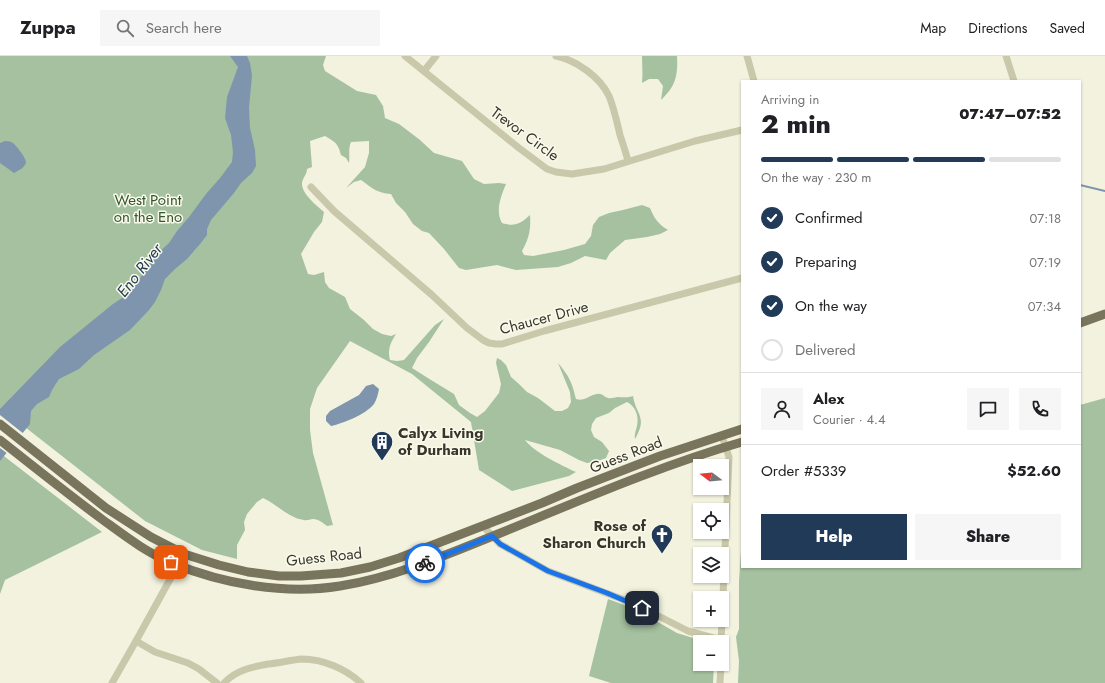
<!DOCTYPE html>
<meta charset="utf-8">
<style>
body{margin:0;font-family:Jost,sans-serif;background:#f6f6f6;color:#202124;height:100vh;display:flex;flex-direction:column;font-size:15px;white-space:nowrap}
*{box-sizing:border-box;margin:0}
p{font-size:13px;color:#757577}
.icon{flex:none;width:22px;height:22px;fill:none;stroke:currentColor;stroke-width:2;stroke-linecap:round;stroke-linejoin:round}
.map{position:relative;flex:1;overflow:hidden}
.drawer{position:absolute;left:741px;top:24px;width:340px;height:488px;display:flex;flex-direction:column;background:#fff;border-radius:0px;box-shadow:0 1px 3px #0004}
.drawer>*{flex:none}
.needle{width:26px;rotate:286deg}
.controls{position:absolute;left:693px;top:403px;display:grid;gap:8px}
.controls a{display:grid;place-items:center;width:36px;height:36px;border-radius:0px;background:#fff;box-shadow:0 1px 3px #0004;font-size:20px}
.pin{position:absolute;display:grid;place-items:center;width:34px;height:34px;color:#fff;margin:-17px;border-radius:8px;box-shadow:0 2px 6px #0006}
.courier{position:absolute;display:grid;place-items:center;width:40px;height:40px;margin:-20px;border:3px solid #1a73e8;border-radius:50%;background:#fff;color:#222;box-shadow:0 1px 5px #0007}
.headline em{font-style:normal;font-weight:800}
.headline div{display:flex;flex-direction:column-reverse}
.headline{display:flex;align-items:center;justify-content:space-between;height:68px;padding:0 20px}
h1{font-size:26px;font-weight:800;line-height:30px}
.bar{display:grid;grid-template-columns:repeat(4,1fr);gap:6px 4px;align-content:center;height:48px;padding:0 20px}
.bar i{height:5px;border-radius:3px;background:#e0e0e0}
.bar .selected{background:#213a58}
.bar p{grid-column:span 4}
.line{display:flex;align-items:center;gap:10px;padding:0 20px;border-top:1px solid #e0e0e0}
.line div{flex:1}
.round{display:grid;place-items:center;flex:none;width:42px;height:42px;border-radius:0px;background:#f6f6f6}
ol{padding:0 20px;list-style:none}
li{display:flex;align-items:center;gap:12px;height:44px}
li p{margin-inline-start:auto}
li .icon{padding:4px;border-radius:50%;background:#213a58;color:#fff;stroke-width:4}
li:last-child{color:#757577}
li i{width:22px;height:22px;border:2px solid #e0e0e0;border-radius:50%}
.primary-button{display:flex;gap:8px;margin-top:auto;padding:8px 20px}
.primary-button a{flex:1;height:46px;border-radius:0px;background:#213a58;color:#fff;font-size:16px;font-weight:800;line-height:46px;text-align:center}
.primary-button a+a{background:#f6f6f6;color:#202124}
header{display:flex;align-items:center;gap:24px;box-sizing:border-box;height:56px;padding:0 20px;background:#fff;border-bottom:1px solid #e0e0e0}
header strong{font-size:19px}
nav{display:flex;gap:22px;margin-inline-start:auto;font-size:14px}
.search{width:280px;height:36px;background:#f6f6f6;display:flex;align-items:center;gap:10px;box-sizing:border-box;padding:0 14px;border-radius:0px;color:#757577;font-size:15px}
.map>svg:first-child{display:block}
</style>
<header>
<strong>Zuppa</strong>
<div class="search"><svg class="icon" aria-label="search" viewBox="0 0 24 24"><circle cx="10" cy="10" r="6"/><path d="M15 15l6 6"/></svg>Search here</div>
<nav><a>Map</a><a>Directions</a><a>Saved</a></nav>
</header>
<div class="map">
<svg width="1105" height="627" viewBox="0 0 1105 627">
<rect width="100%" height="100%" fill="#f2f2df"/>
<g fill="#a5c19f">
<path d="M 0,0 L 326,0 L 323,9 L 325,15 L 357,35 L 376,39 L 383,50 L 385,62 L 399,68 L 420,84 L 434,97 L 462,105 L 474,123 L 484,128 L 499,127 L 506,128 C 501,140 495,155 502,167 C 515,171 520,168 530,159 C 531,174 529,182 522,195 L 524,199 L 533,200 L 564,194 L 585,188 L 591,180 L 593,169 L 599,161 L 609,157 L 623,154 L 642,149 L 650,152 C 654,162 658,168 668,174 L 660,178 L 647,181 L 625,184 L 610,197 L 606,204 L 585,200 L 571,207 L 558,211 L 516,214 L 497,209 L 466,214 L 459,212 L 444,193 L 429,177 L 422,175 L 413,168 L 405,156 L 396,147 L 391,138 C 377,137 372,132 361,124 L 354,126 L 346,132 L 365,111 L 369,97 L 369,85 L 351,86 C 348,93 350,98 349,107 L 346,102 L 341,99 C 338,87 335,86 325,80 L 310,85 L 312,111 L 307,113 C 307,119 302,122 302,128 C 302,138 317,150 324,156 L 322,166 L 314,176 L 301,198 L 308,218 L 314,219 L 324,216 L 325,226 L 329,232 L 345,241 L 350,253 L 364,264 L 373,273 L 382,278 L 391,280 L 396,278 C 391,286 387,293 390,304 L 397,305 L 404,304 L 435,269 L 444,263 L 429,286 L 417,302 L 412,312 L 431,324 L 454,338 L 459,349 L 470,357 L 477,361 L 485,355 L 499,337 L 501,328 L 496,307 L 497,302 L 501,304 L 506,309 L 511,321 L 519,328 L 527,336 L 538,342 L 555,355 L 562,355 L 568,352 L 571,346 L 570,336 L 558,307 C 569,320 572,326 576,343 C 584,346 589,339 597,338 C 602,337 604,341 608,342 C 611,343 615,341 618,341 C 623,341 628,342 633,340 C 636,360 648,360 635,383 C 634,378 636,375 637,370 C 639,360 636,351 627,346 L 615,352 L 609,357 L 596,362 L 592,368 L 591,374 L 594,381 L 602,386 L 609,395 L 606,402 L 598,405 L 587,407 L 579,404 L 560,394 L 525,384 C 535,397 561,409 576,416 L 569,420 L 512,435 L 479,414 L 471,366 L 412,318 L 350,285 L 317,332 L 310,353 L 310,374 L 313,397 L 333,469 L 327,470 C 323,467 319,463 313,463 C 310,463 307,465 304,464 C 288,462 277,448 263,442 L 257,446 L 247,458 L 244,466 L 245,474 L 237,489 L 237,503 L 202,494 L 145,465 L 25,371 L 0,353 Z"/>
<path d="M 642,0 L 677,0 C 678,19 676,30 661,44 L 663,30 L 658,23 L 649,23 L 642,27 C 643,18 642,9 642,0 Z"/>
<path d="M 1105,342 L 1105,627 L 738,627 L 739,605 L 736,581 L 739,573 L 739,525 L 742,480 L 742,511 L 1080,511 L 1080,349 Z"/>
<path d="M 0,397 L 102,476 L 5,524 L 0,538 Z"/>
<path d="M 608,543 L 635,553 L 677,577 L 706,586 L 700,586 L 700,608 L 714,608 L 713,627 L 611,627 L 589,620 Z"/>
</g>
<g fill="#7f95ae">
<path d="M 230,0 L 247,0 L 250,7 L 252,19 L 249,52 L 250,72 L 255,94 L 256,110 L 252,117 L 241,127 L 234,137 L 211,164 L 207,173 L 207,179 L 200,188 L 187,203 L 175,213 L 165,223 L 161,234 L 155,246 L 149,254 L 130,274 L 94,299 L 79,313 L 59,323 L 52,334 L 49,341 L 37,348 L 31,355 L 30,368 L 0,405 L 0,353 L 60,291 L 113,248 L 128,238 L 136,229 L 145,214 L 154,201 L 169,187 L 177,175 L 189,161 L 206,138 L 220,122 L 232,106 L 233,96 L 231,79 L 225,62 L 227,41 L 238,11 Z"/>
<path d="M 5,85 C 5,85 10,85 11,86 C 15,87 26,102 26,106 C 25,112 19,114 14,117 L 0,107 L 0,87 Z"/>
<path d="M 373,328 L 379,333 C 378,338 377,343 374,348 C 365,359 344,367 331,370 L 326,365 L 326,360 L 330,355 L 359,339 L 366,330 Z"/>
</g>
<path fill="#f2f2df" d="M 0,359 L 24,378 L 8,398 L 0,392 Z"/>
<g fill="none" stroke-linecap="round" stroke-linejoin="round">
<path stroke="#7f95ae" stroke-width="2" d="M 1080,129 L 1105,135"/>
<g stroke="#cac8ab" stroke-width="7">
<path d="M 405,0 L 519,92 L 547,113 L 556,116 L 572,118 L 604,113 L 695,85 L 742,74"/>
<path d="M 556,0 C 576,4 600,21 609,40 C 614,52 617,66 620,79 C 623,88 626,97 628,105"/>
<path d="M 747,0 L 754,25"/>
<path d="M 1006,0 L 1014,25"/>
<path d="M 424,15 L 436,0"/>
<path d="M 311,131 L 334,155 L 432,239 L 467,272 L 483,284 L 489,287 L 496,288 L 502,288 L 544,275 L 742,222"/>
<path d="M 722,380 L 729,401 L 722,563"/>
<path d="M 483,470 L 500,488 L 548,515 L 635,548 L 688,575 L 721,584"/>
<path d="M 136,585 L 155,596 L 188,607 L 199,613 L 217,627"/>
<path d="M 721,586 L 722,564"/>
<path d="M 112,627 L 136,585 L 184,498"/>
<path d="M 224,627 C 236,614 252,611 268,608 C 279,607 291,604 302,603 C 323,603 346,613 361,627"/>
<path d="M 720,627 L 721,608"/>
</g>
<g stroke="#79745c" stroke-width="9">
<path d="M 1080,267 L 1105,258"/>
<path d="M 0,368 L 106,452 L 151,481 L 184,498 L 219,509 L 248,516 L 279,520 L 301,520 L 341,517 L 370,511 L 399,502 L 542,447 L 577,432 L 660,400 L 742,373"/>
<path d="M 0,384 C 34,411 68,438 103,464 C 125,480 147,497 172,507 C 223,528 285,539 340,530 C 395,521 446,499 498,478 C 579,445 659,410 742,386"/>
</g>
</g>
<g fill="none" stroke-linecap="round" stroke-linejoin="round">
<path stroke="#797769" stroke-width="4" stroke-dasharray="0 7.2" d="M 171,506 C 198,516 225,525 253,530 C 311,539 371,528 425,507"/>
<path stroke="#1a73e8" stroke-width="5" d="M 425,507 L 492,480 L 500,488 L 548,515 L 607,537 L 642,552"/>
</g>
<defs>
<g id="building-pin" transform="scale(1.15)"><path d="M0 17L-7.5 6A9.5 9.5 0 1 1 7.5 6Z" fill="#213a58" stroke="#f9faeb"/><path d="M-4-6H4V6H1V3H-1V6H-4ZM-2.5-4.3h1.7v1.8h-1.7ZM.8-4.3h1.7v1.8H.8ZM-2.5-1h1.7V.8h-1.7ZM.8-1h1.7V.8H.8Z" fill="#fff"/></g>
<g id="church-pin" transform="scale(1.15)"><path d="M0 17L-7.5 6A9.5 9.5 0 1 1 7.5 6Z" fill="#213a58" stroke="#f9faeb"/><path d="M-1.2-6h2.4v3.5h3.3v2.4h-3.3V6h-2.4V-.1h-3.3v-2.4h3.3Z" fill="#fff"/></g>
</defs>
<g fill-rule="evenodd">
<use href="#building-pin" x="382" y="386"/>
<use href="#church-pin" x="662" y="479"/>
</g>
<g text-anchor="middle" stroke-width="3" stroke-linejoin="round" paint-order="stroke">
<g font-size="15" fill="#38352a" stroke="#f9faeb">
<text transform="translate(525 78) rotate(36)" y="5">Trevor Circle</text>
<text transform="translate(544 262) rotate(-15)" y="5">Chaucer Drive</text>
<text transform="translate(626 399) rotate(-21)" y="5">Guess Road</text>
<text transform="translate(324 501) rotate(-6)" y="5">Guess Road</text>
</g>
<g font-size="15" fill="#34552e" stroke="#f9faeb">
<text x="148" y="149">West Point<tspan x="148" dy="17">on the Eno</tspan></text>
</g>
<g font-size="15" font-weight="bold" fill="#38352a" stroke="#f9faeb" text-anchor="start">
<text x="398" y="382">Calyx Living<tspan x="398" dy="17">of Durham</tspan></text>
<text x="646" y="475" text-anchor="end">Rose of<tspan x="646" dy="17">Sharon Church</tspan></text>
</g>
<g font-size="16" font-style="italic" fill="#213a58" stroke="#f9faeb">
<text transform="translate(139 214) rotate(-52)" y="6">Eno River</text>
</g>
</g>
</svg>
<div class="controls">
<a><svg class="needle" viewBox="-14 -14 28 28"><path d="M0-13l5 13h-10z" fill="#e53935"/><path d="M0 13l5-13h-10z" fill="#757577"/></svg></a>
<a><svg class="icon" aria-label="locate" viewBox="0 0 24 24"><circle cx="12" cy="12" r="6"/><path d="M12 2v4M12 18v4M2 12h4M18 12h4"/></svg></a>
<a><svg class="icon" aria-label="layers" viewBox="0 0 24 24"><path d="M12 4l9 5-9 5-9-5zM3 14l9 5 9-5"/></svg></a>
<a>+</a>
<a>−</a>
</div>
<div class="pin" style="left:171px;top:506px;background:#ea580c"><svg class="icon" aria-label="bag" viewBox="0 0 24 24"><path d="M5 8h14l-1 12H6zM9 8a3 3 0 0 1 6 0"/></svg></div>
<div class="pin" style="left:642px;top:552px;background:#1f2937"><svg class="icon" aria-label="home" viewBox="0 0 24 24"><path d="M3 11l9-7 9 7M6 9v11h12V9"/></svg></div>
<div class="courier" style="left:425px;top:507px"><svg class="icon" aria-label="bike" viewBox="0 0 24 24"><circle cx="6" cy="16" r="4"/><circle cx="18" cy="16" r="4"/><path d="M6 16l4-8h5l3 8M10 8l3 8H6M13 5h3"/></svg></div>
<section class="drawer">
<div class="headline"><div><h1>2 min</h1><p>Arriving in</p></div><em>07:47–07:52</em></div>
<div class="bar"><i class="selected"></i><i class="selected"></i><i class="selected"></i><i></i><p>On the way · 230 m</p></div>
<ol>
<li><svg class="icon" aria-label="check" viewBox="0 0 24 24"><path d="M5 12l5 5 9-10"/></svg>Confirmed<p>07:18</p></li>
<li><svg class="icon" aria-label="check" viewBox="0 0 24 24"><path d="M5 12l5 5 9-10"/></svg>Preparing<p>07:19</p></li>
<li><svg class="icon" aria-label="check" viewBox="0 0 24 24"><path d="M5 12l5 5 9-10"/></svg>On the way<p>07:34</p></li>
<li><i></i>Delivered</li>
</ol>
<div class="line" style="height:72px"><a class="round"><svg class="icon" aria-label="person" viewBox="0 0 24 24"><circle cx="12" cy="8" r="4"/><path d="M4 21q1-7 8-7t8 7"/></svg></a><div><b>Alex</b><p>Courier · 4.4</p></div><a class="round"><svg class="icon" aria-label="chat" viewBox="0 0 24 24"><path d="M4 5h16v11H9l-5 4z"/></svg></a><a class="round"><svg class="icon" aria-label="phone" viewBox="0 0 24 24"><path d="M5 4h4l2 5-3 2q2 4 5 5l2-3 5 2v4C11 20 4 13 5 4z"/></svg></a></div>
<div class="line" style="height:52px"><div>Order #5339</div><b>$52.60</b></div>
<div class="primary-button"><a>Help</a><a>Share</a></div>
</section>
</div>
